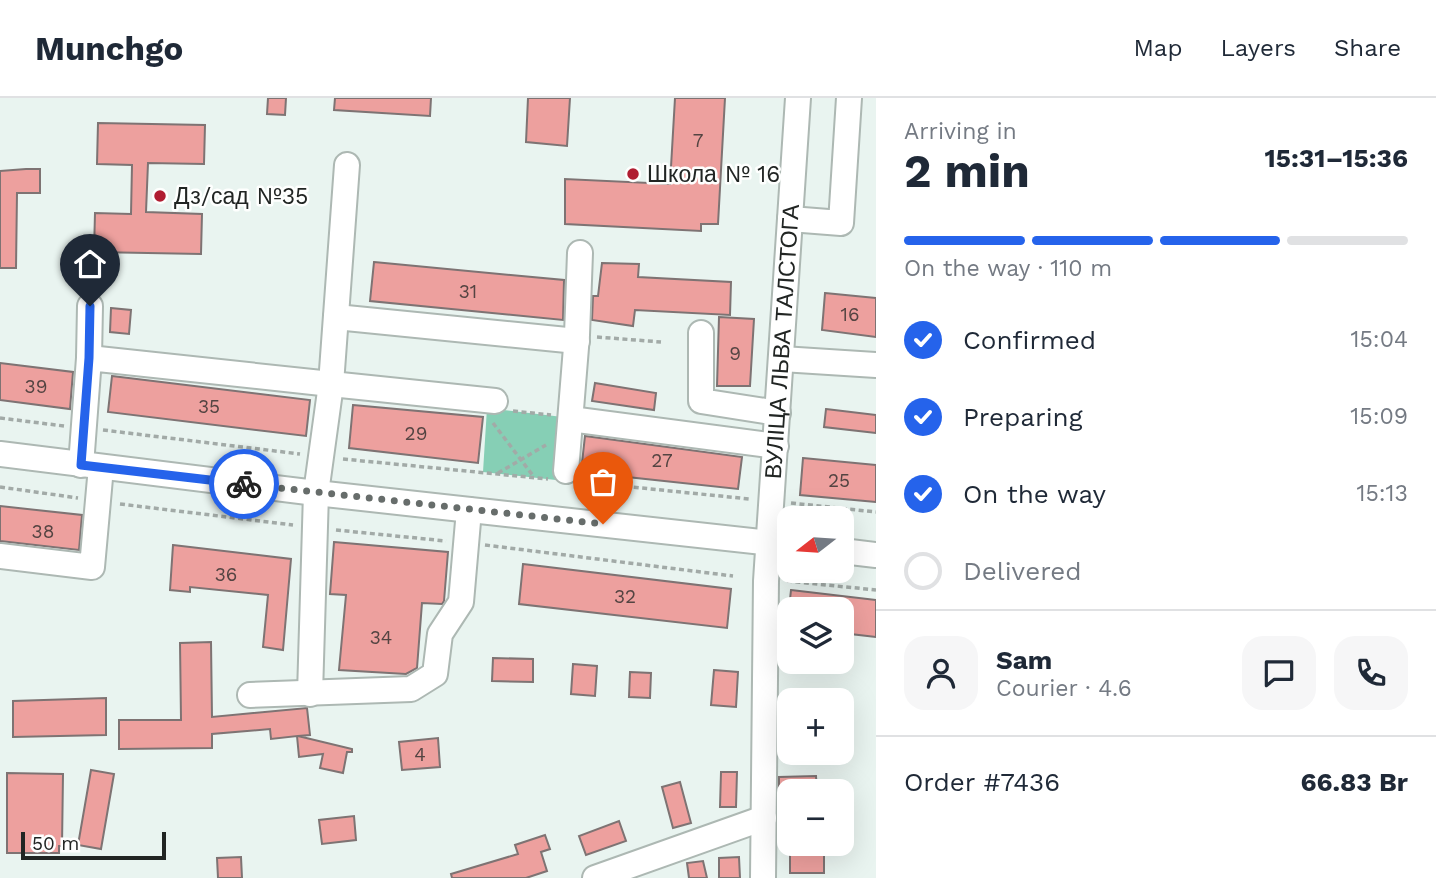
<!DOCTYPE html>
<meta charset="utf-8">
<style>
body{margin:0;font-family:"Work Sans",sans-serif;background:#f6f6f7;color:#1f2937;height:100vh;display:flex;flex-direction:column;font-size:26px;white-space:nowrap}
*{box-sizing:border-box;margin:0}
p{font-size:23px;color:#747a83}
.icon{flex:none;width:38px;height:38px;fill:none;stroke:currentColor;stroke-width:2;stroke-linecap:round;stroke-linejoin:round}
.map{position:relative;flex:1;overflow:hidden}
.panel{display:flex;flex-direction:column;background:#fff;width:560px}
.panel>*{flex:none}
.needle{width:46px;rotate:253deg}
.tools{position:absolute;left:777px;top:408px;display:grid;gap:14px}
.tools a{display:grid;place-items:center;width:77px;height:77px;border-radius:14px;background:#fff;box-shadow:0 7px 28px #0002;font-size:35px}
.scale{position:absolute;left:21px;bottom:18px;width:145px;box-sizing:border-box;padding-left:7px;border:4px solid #212523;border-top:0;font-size:19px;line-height:24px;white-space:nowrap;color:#212523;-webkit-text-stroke:5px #fefffe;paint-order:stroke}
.pin{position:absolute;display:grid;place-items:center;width:60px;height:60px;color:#fff;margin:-72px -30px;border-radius:50% 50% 50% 0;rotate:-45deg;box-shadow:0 0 7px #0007}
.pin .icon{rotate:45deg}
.courier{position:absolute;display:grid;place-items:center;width:70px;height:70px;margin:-35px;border:5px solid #2563eb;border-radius:50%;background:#fff;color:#222;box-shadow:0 2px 9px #0007}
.overview em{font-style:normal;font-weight:700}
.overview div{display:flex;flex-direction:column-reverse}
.overview{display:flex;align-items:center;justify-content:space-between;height:119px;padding:0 28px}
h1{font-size:46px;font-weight:700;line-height:52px}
.bar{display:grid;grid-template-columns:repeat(4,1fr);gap:10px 7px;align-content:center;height:84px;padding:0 28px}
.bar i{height:9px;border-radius:5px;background:#e0e1e3}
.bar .active{background:#2563eb}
.bar p{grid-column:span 4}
.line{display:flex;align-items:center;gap:18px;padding:0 28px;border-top:2px solid #e0e1e3}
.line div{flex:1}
.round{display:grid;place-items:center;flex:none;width:74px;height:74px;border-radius:21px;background:#f6f6f7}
ol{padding:0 28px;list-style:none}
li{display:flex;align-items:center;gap:21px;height:77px}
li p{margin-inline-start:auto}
li .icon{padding:7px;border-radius:50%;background:#2563eb;color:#fff;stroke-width:4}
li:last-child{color:#747a83}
li i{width:38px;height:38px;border:4px solid #e0e1e3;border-radius:50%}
header{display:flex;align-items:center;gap:42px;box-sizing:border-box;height:98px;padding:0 35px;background:#fff;border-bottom:2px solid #e0e1e3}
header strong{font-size:33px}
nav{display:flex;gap:38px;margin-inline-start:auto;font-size:24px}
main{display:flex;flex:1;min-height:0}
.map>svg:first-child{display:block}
</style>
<header>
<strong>Munchgo</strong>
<nav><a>Map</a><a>Layers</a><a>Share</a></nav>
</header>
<main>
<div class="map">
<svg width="876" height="780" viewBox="0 0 876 780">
<rect width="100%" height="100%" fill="#e9f4f0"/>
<path fill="#86cfb5" d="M 487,310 L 571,320 L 565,383 L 483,374 Z"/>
<g fill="#eda09e" stroke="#7e7373" stroke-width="2">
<path d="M 268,0 L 286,0 L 285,17 L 267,16 Z"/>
<path d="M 335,0 L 431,0 L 430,18 L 334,12 Z"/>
<path d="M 528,0 L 570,0 L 567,48 L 526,44 Z"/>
<path d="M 675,0 L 725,0 L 718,126 L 701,126 L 701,133 L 565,126 L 565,81 L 670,86 Z"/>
<path d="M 98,25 L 205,27 L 204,66 L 148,65 L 146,114 L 202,116 L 201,156 L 94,154 L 95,115 L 131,116 L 132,67 L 97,66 Z"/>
<path d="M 26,71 L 40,71 L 40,95 L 17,95 L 16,170 L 0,170 L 0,73 Z"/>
<path d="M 374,164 L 564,182 L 563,222 L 370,203 Z"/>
<path d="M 602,165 L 639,166 L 638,179 L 731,184 L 730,217 L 635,212 L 633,228 L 592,222 L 593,198 L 598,198 Z"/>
<path d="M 825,195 L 876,200 L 876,239 L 822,232 Z"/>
<path d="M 111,210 L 131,212 L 129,236 L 110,234 Z"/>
<path d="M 719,219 L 754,221 L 750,288 L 717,288 Z"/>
<path d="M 0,265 L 73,274 L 70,311 L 0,302 Z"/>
<path d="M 112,278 L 310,302 L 306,338 L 108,314 Z"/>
<path d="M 595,285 L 656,295 L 654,312 L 592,303 Z"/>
<path d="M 353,307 L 483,319 L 478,365 L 349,350 Z"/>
<path d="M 826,311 L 876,317 L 876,335 L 824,329 Z"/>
<path d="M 585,338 L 742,359 L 738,391 L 581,374 Z"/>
<path d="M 803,360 L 876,367 L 876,404 L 800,397 Z"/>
<path d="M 0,408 L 82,417 L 79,452 L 0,443 Z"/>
<path d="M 334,444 L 448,454 L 444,503 L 442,506 L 422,505 L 417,570 L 406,576 L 339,572 L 346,497 L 330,496 Z"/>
<path d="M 173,447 L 291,461 L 283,552 L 263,549 L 268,497 L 190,489 L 190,494 L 170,492 Z"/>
<path d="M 523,466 L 731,491 L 727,530 L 519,506 Z"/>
<path d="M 791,492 L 876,502 L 876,539 L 842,535 L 842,511 L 789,511 Z"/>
<path d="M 211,544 L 212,619 L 307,610 L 310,637 L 298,638 L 352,651 L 352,654 L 347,654 L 343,675 L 320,670 L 323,656 L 299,659 L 297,638 L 271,641 L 270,631 L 212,636 L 212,650 L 119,651 L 119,622 L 181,622 L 180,545 Z"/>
<path d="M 493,560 L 533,561 L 533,584 L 492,583 Z"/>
<path d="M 573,566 L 597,568 L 595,598 L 571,596 Z"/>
<path d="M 714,572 L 738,574 L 736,609 L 711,607 Z"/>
<path d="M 630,574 L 651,575 L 650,600 L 629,599 Z"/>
<path d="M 106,600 L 106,637 L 13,639 L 13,603 Z"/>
<path d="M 438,640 L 440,669 L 402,672 L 399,644 Z"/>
<path d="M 91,672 L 114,676 L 101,751 L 78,747 Z"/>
<path d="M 721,674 L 737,674 L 736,709 L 720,709 Z"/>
<path d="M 7,675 L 63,676 L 62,748 L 59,748 L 59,755 L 7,755 Z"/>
<path d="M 816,678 L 817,693 L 779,693 L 779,679 Z"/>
<path d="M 680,684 L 691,725 L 673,730 L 662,689 Z"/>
<path d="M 354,718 L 356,742 L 322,746 L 319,722 Z"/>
<path d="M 619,723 L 626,743 L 586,757 L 579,738 Z"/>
<path d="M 545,737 L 550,751 L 541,754 L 547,773 L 526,780 L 452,780 L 451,776 L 518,756 L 515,747 Z"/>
<rect x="790" y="753" width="34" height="22"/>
<path d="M 241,759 L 242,780 L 218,780 L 217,760 Z"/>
<path d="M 739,759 L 740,780 L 719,780 L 719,760 Z"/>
<path d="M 703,763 L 707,780 L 689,780 L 687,765 Z"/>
</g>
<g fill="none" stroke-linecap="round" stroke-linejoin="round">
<g stroke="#adb8b3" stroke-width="28">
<g id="minor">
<path d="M 790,121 L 841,125 L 849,0"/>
<path d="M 336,219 L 577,243"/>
<path d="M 701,235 L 701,303 L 778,315"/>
<path d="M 89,260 L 90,208"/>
<path d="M 782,261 L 876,267"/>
<path d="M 578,322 L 776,348"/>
<path d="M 0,356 L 316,395 L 789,447"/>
<path d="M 81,367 L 89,260 L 331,286 L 347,67"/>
<path d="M 566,373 L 577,237 L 580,155"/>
<path d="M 842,453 L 876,457"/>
<path d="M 0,458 L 92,469 L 101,369"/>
<path d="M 310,596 L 316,395 L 331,286 L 495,303"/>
<path d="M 250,597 L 411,591 L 435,576 L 440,536 L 461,504 L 469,412"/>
<path d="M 595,780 L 764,720"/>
<path id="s1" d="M 763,780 L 766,483 L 798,0"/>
</g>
</g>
<g stroke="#a2aaa7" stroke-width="3.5" stroke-dasharray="5 3.5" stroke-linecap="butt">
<path d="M 597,239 L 661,244"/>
<path d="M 513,313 L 551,317"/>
<path d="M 0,320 L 64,328"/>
<path d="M 493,325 L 534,379"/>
<path d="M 103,332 L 300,356"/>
<path d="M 343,361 L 548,381"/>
<path d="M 498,375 L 546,347"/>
<path d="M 583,384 L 749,401"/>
<path d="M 0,389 L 78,400"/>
<path d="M 791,405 L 876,414"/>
<path d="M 120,406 L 293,427"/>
<path d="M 336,432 L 446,443"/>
<path d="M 485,447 L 733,478"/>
<path d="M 787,483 L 876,492"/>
</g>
<use href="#minor" stroke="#fff" stroke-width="24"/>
</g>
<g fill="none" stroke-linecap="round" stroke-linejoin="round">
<path stroke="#676d6b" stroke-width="7" stroke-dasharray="0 12.6" d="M 244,386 L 603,426"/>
<path stroke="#2563eb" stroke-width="9" d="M 90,208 L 89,260 L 81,367 L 244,386"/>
</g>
<g fill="#b01d31" stroke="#fefffe" stroke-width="2.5">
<circle cx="633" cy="76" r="7"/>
<circle cx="160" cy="98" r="7"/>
</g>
<g text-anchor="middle" stroke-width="5" stroke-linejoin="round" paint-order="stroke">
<g font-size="19" fill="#544442">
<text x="698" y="49">7</text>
<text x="468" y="200">31</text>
<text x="850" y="223">16</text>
<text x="735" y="262">9</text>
<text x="36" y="295">39</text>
<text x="209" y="315">35</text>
<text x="416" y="342">29</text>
<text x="662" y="369">27</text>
<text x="839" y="389">25</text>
<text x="43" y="440">38</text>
<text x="226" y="483">36</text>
<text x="625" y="505">32</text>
<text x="381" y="546">34</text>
<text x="420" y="663">4</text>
</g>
<g font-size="23" fill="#212523" stroke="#fefffe" text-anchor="start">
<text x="647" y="84">Школа № 16</text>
<text x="174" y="106">Дз/сад №35</text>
</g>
<g font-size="23" fill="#212523" stroke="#fefffe">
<text dy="8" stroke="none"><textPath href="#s1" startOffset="537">ВУЛІЦА ЛЬВА ТАЛСТОГА</textPath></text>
</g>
</g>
</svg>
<div class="tools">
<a><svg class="needle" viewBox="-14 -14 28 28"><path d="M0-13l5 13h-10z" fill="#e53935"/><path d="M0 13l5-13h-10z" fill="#747a83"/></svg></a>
<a><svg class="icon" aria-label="layers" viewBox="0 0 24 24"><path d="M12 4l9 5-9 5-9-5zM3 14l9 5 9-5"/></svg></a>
<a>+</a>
<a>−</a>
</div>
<div class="scale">50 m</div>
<div class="pin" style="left:603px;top:426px;background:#ea580c"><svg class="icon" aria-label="bag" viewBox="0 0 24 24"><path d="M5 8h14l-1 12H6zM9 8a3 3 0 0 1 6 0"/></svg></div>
<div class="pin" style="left:90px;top:208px;background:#1f2937"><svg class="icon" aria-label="home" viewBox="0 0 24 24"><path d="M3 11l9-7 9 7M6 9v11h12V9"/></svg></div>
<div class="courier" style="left:244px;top:386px"><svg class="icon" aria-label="bike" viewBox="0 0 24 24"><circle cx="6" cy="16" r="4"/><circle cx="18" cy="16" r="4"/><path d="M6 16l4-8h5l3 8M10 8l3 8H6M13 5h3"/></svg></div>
</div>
<section class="panel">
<div class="overview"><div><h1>2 min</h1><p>Arriving in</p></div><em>15:31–15:36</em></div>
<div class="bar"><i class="active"></i><i class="active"></i><i class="active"></i><i></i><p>On the way · 110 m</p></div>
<ol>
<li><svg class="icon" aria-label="check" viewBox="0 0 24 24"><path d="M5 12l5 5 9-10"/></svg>Confirmed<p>15:04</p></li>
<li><svg class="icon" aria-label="check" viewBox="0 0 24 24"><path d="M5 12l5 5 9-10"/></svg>Preparing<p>15:09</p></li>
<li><svg class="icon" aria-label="check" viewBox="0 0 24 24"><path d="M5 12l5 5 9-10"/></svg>On the way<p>15:13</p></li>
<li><i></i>Delivered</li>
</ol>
<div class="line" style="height:126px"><a class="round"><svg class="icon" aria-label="person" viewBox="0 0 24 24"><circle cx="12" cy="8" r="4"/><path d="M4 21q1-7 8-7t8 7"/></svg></a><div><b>Sam</b><p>Courier · 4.6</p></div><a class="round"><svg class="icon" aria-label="chat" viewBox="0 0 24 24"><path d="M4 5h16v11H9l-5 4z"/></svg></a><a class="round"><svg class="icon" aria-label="phone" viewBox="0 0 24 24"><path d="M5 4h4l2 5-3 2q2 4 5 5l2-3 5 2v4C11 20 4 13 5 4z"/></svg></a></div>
<div class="line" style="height:91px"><div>Order #7436</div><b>66.83 Br</b></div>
</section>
</main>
